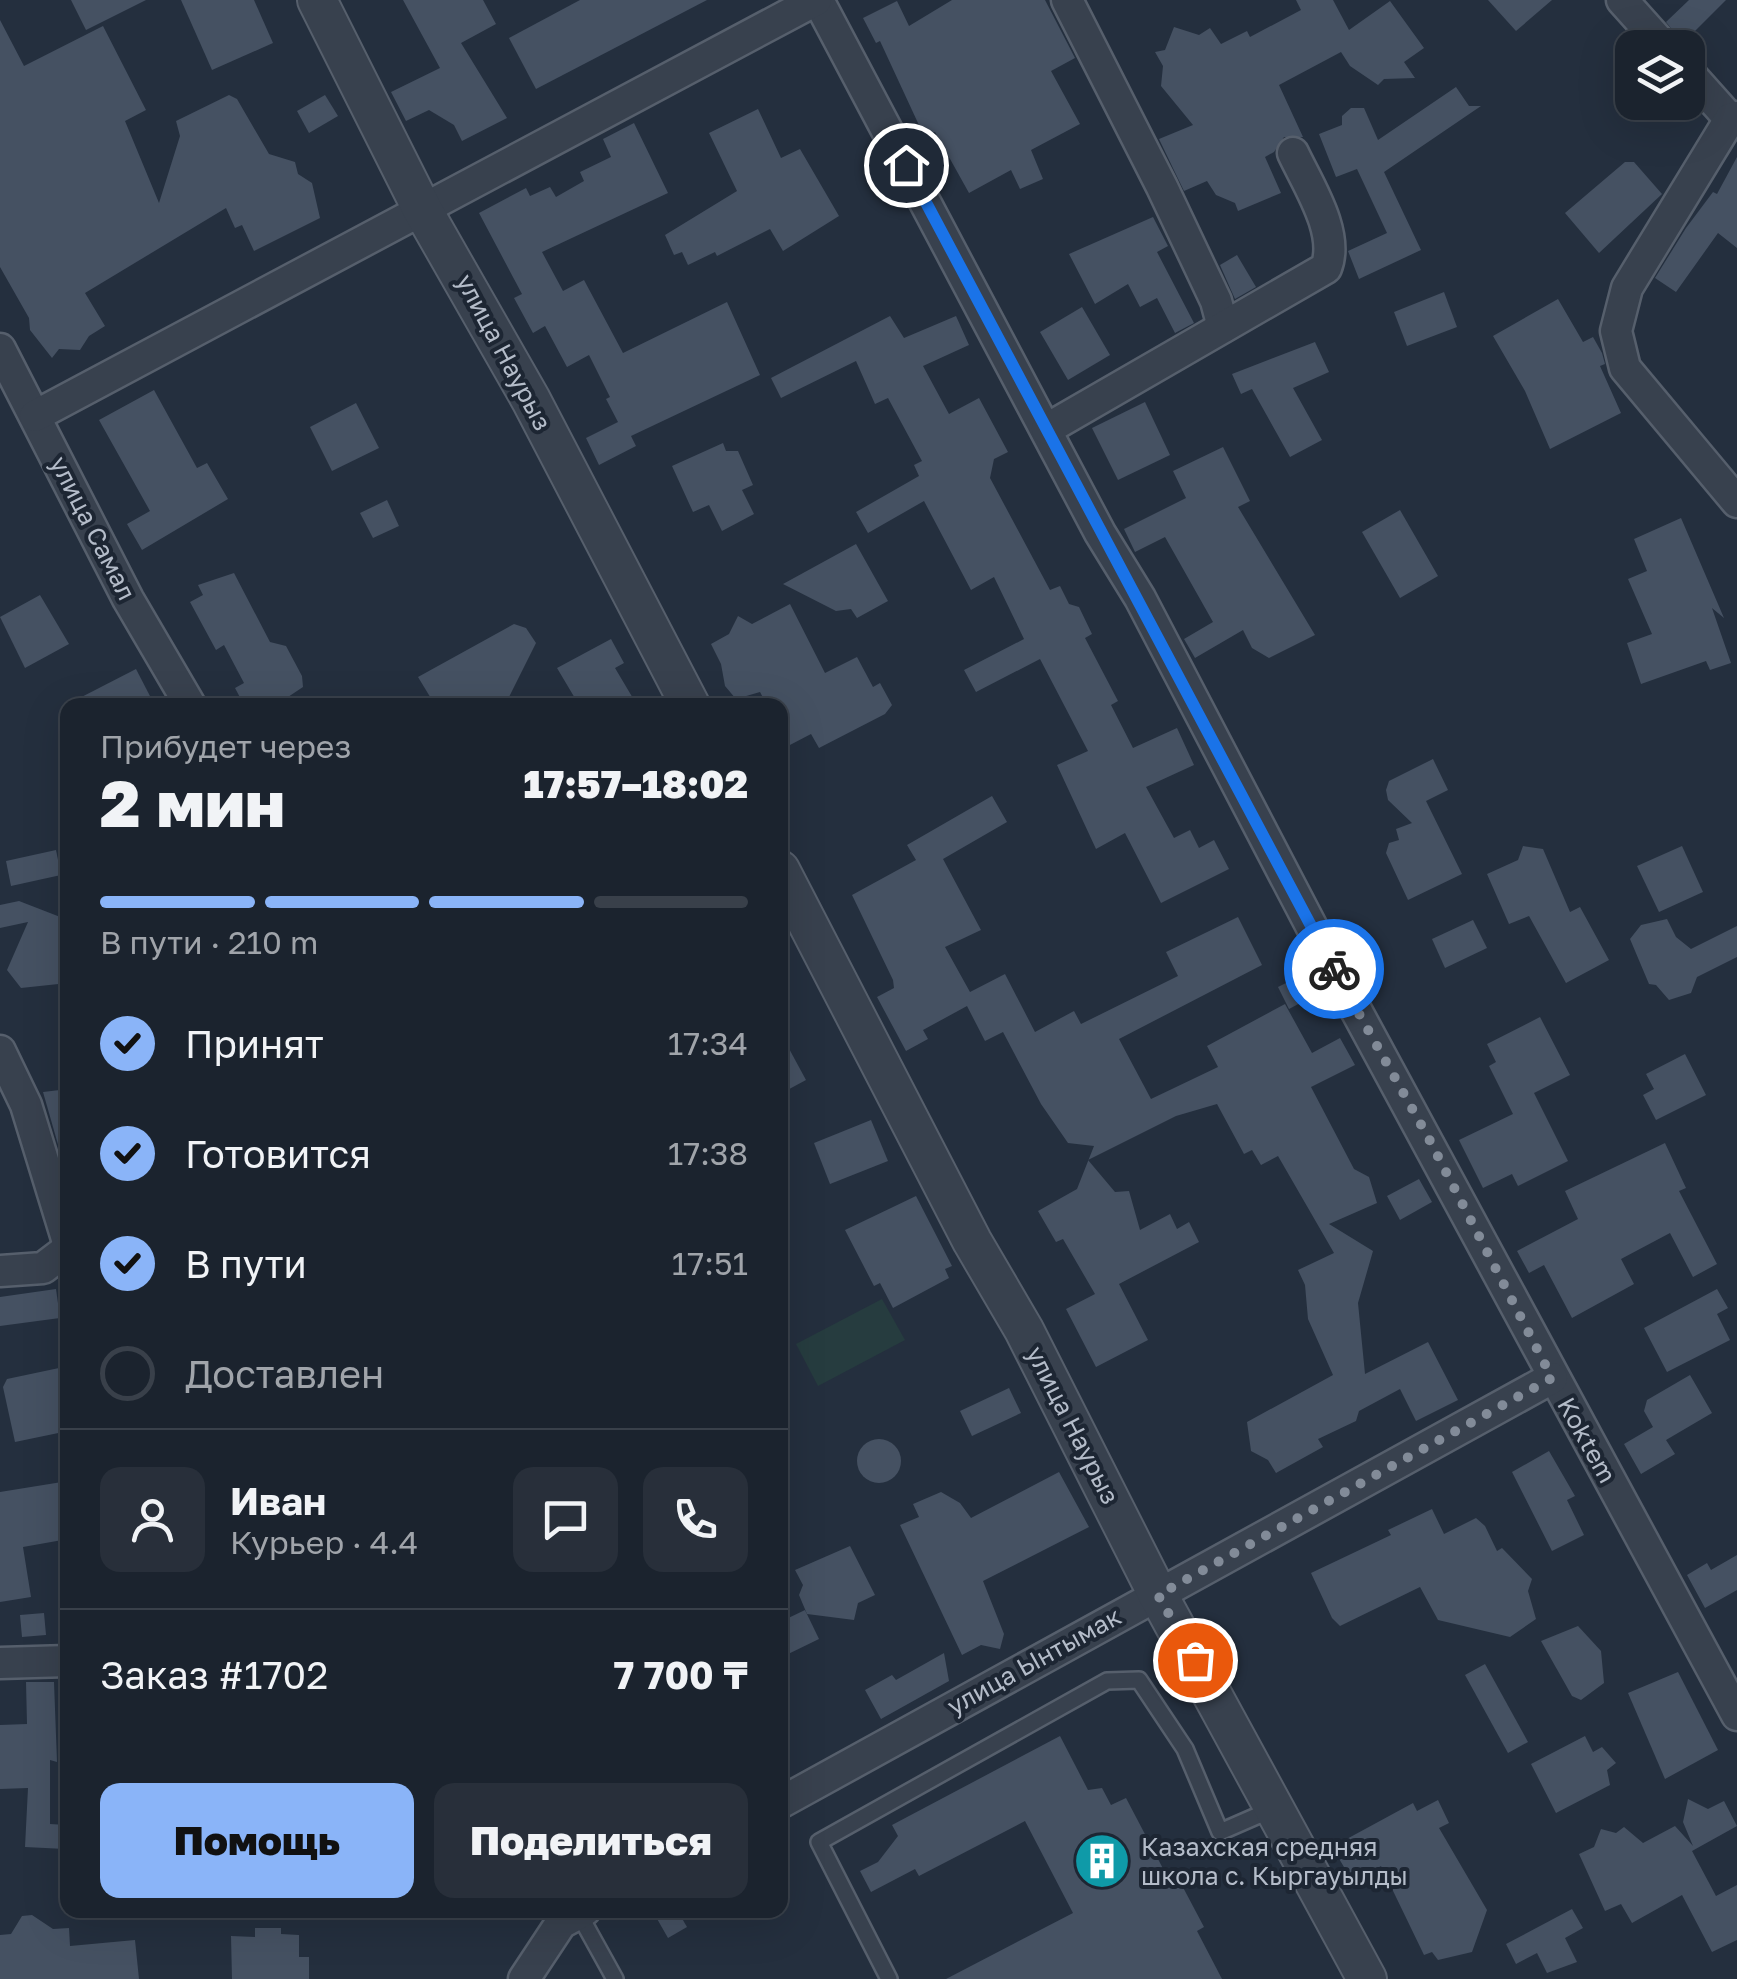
<!DOCTYPE html>
<html lang="ru">
<meta charset="utf-8">
<style>
body{margin:0;font-family:"Golos Text",sans-serif;background:#282f3a;color:#f1f3f6;height:100vh;display:flex;flex-direction:column;font-size:38px;white-space:nowrap}
*{box-sizing:border-box;margin:0}
p{font-size:32px;color:#a0a4aa}
.icon{flex:none;width:55px;height:55px;fill:none;stroke:currentColor;stroke-width:2;stroke-linecap:round;stroke-linejoin:round}
.map{position:relative;flex:1;overflow:hidden}
.sheet{position:absolute;left:60px;top:698px;width:728px;height:1220px;display:flex;flex-direction:column;background:#1b232e;border-radius:20px;box-shadow:0 10px 40px #0002,0 0 0 2px #39404a}
.sheet>*{flex:none}
.tools{position:absolute;left:1615px;top:30px;display:grid;gap:20px}
.tools a{display:grid;place-items:center;width:90px;height:90px;border-radius:20px;background:#1b232e;box-shadow:0 10px 40px #0002,0 0 0 2px #39404a;font-size:50px}
.pin{position:absolute;display:grid;place-items:center;width:85px;height:85px;color:#fff;margin:-42px;border:5px solid #fff;border-radius:50%;box-shadow:0 2px 10px #0007}
.courier{position:absolute;display:grid;place-items:center;width:100px;height:100px;margin:-50px;border:8px solid #1a73e8;border-radius:50%;background:#fff;color:#222;box-shadow:0 2px 12px #0007}
.head em{font-style:normal;font-weight:800}
.head div{display:flex;flex-direction:column-reverse}
.head{display:flex;align-items:center;justify-content:space-between;height:170px;padding:0 40px}
h1{font-size:65px;font-weight:800;line-height:75px}
.bar{display:grid;grid-template-columns:repeat(4,1fr);gap:15px 10px;align-content:center;height:120px;padding:0 40px}
.bar i{height:12px;border-radius:8px;background:#39404a}
.bar .on{background:#8ab4f8}
.bar p{grid-column:span 4}
.line{display:flex;align-items:center;gap:25px;padding:0 40px;border-top:2px solid #39404a}
.line div{flex:1}
.round{display:grid;place-items:center;flex:none;width:105px;height:105px;border-radius:20px;background:#282f3a}
ol{padding:0 40px;list-style:none}
li{display:flex;align-items:center;gap:30px;height:110px}
li p{margin-inline-start:auto}
li .icon{padding:10px;border-radius:50%;background:#8ab4f8;color:#111;stroke-width:4}
li:last-child{color:#a0a4aa}
li i{width:55px;height:55px;border:5px solid #39404a;border-radius:50%}
.cta{display:flex;gap:20px;margin-top:auto;padding:20px 40px}
.cta a{flex:1;height:115px;border-radius:20px;background:#8ab4f8;color:#111;font-size:40px;font-weight:800;line-height:115px;text-align:center}
.cta a+a{background:#282f3a;color:#f1f3f6}
.map>svg:first-child{display:block}
</style>
<div class="map">
<svg width="1737" height="1979" viewBox="0 0 1737 1979">
<rect width="100%" height="100%" fill="#242f3e"/>
<path fill="#263c3f" d="M 882,1299 L 905,1340 L 818,1386 L 796,1344 Z"/>
<g fill="#455162">
<path d="M 71,0 L 146,0 L 86,30 Z"/>
<path d="M 181,0 L 254,0 L 273,43 L 212,70 Z"/>
<path d="M 403,0 L 483,0 L 496,24 L 461,43 L 507,118 L 462,141 L 454,125 L 429,110 L 406,121 L 391,92 L 440,68 Z"/>
<path d="M 580,0 L 707,0 L 536,89 L 509,38 Z"/>
<path d="M 952,0 L 1045,0 L 1075,58 L 1051,71 L 1080,124 L 1031,150 L 1043,179 L 1020,189 L 1011,170 L 969,193 L 935,132 L 924,136 L 880,41 L 876,43 L 863,18 L 897,1 L 909,26 Z"/>
<path d="M 1296,0 L 1333,0 L 1349,30 L 1390,1 L 1424,48 L 1404,62 L 1415,78 L 1384,79 L 1378,85 L 1350,66 L 1341,52 L 1279,85 L 1303,137 L 1284,137 L 1274,152 L 1265,157 L 1281,193 L 1238,211 L 1235,203 L 1216,195 L 1207,181 L 1184,191 L 1159,139 L 1193,125 L 1161,86 L 1163,66 L 1155,52 L 1165,50 L 1174,27 L 1199,35 L 1210,28 L 1221,44 L 1247,31 L 1250,37 L 1301,10 Z"/>
<path d="M 1488,0 L 1552,0 L 1516,31 Z"/>
<path d="M 1689,0 L 1726,0 L 1683,43 L 1666,22 Z"/>
<path d="M 0,20 L 24,66 L 103,26 L 146,110 L 125,121 L 159,203 L 180,136 L 176,121 L 229,95 L 237,99 L 269,154 L 295,162 L 298,174 L 312,183 L 320,218 L 254,251 L 242,225 L 235,228 L 226,208 L 85,293 L 105,326 L 89,336 L 80,350 L 59,349 L 52,358 L 30,330 L 29,318 L 0,267 Z"/>
<path d="M 1456,87 L 1469,106 L 1481,106 L 1384,172 L 1421,250 L 1359,279 L 1348,251 L 1387,233 L 1357,169 L 1336,177 L 1319,134 L 1342,125 L 1342,116 L 1351,108 L 1364,108 L 1378,140 Z"/>
<path d="M 325,95 L 338,116 L 309,133 L 297,111 Z"/>
<path d="M 758,109 L 781,158 L 800,149 L 839,216 L 783,251 L 770,229 L 717,256 L 715,252 L 688,265 L 682,252 L 674,255 L 665,235 L 737,191 L 709,133 Z"/>
<path d="M 634,123 L 668,193 L 542,252 L 563,291 L 584,280 L 623,353 L 727,302 L 760,375 L 631,436 L 636,446 L 599,465 L 586,438 L 618,422 L 606,399 L 610,397 L 589,355 L 567,367 L 545,326 L 533,333 L 514,298 L 522,294 L 479,213 L 526,188 L 530,196 L 550,187 L 556,197 L 584,181 L 580,172 L 611,157 L 603,139 Z"/>
<path d="M 1737,157 L 1737,248 L 1718,233 L 1676,292 L 1655,278 L 1686,228 L 1713,192 L 1717,194 Z"/>
<path d="M 1625,162 L 1634,162 L 1662,194 L 1599,253 L 1565,213 Z"/>
<path d="M 1153,217 L 1168,246 L 1157,252 L 1194,323 L 1175,333 L 1157,298 L 1140,307 L 1128,284 L 1095,304 L 1069,254 Z"/>
<path d="M 1237,255 L 1256,287 L 1235,299 L 1220,265 Z"/>
<path d="M 1444,292 L 1457,327 L 1407,346 L 1394,312 Z"/>
<path d="M 1558,299 L 1583,342 L 1593,337 L 1602,353 L 1605,364 L 1600,366 L 1621,413 L 1550,449 L 1525,391 L 1493,336 Z"/>
<path d="M 1082,307 L 1110,355 L 1068,380 L 1040,332 Z"/>
<path d="M 890,316 L 904,338 L 956,316 L 969,345 L 923,366 L 949,414 L 979,398 L 1008,452 L 994,459 L 990,478 L 1050,590 L 1060,586 L 1069,604 L 1079,607 L 1092,634 L 1085,638 L 1118,701 L 1111,705 L 1133,748 L 1177,728 L 1194,765 L 1146,787 L 1174,838 L 1190,830 L 1199,848 L 1214,840 L 1229,869 L 1161,903 L 1125,833 L 1096,849 L 1057,765 L 1088,751 L 1040,659 L 976,692 L 964,670 L 1024,639 L 994,577 L 971,590 L 924,501 L 868,533 L 856,512 L 919,476 L 914,465 L 922,461 L 888,398 L 875,404 L 856,361 L 781,398 L 771,378 Z"/>
<path d="M 1315,342 L 1329,372 L 1293,388 L 1322,440 L 1290,457 L 1252,389 L 1241,394 L 1232,374 Z"/>
<path d="M 154,390 L 197,468 L 207,463 L 228,499 L 142,550 L 127,524 L 150,511 L 99,420 Z"/>
<path d="M 1145,402 L 1170,455 L 1118,480 L 1092,428 Z"/>
<path d="M 356,403 L 379,448 L 332,471 L 310,427 Z"/>
<path d="M 723,443 L 726,451 L 738,451 L 753,485 L 742,490 L 754,514 L 722,531 L 709,505 L 693,512 L 672,466 Z"/>
<path d="M 1223,447 L 1250,501 L 1238,507 L 1315,635 L 1269,658 L 1252,648 L 1243,630 L 1195,658 L 1184,639 L 1213,622 L 1165,537 L 1135,552 L 1124,529 L 1186,498 L 1173,471 Z"/>
<path d="M 387,500 L 399,526 L 373,538 L 360,513 Z"/>
<path d="M 1400,510 L 1438,576 L 1400,598 L 1362,532 Z"/>
<path d="M 1681,518 L 1724,618 L 1712,608 L 1731,663 L 1710,670 L 1706,661 L 1641,684 L 1627,643 L 1652,634 L 1628,579 L 1647,571 L 1634,539 Z"/>
<path d="M 856,544 L 888,601 L 857,618 L 851,609 L 836,611 L 783,584 Z"/>
<path d="M 234,573 L 270,642 L 286,646 L 302,676 L 303,687 L 276,705 L 244,705 L 235,688 L 244,683 L 224,645 L 216,650 L 190,602 L 203,595 L 198,585 Z"/>
<path d="M 40,595 L 69,644 L 25,668 L 0,617 Z"/>
<path d="M 790,604 L 825,673 L 857,657 L 873,687 L 880,683 L 892,705 L 885,714 L 819,748 L 811,734 L 788,746 L 780,730 L 780,705 L 767,705 L 760,692 L 736,699 L 725,686 L 721,664 L 711,644 L 729,634 L 738,616 L 752,624 Z"/>
<path d="M 514,624 L 526,628 L 536,643 L 505,705 L 435,705 L 418,677 Z"/>
<path d="M 611,639 L 624,663 L 615,668 L 637,705 L 579,705 L 557,668 Z"/>
<path d="M 136,669 L 151,698 L 138,705 L 66,705 Z"/>
<path d="M 1433,759 L 1448,790 L 1426,801 L 1462,874 L 1408,900 L 1386,853 L 1389,843 L 1399,840 L 1396,829 L 1412,823 L 1388,800 L 1386,790 L 1389,781 Z"/>
<path d="M 992,796 L 1007,822 L 943,859 L 981,930 L 945,947 L 970,992 L 1005,974 L 1035,1032 L 1074,1011 L 1081,1024 L 1178,976 L 1166,952 L 1238,917 L 1262,965 L 1119,1039 L 1151,1099 L 1218,1067 L 1207,1046 L 1285,1004 L 1312,1053 L 1340,1038 L 1355,1065 L 1311,1087 L 1354,1169 L 1369,1177 L 1377,1203 L 1329,1224 L 1373,1251 L 1358,1303 L 1365,1374 L 1428,1342 L 1458,1400 L 1416,1421 L 1400,1389 L 1359,1411 L 1356,1421 L 1318,1439 L 1323,1447 L 1276,1473 L 1268,1460 L 1251,1451 L 1247,1422 L 1333,1375 L 1308,1319 L 1305,1285 L 1298,1270 L 1334,1253 L 1278,1156 L 1261,1165 L 1252,1150 L 1244,1154 L 1217,1104 L 1176,1116 L 1088,1160 L 1115,1192 L 1129,1191 L 1140,1230 L 1170,1214 L 1177,1229 L 1189,1222 L 1199,1242 L 1119,1284 L 1148,1340 L 1096,1367 L 1066,1309 L 1095,1294 L 1063,1239 L 1056,1242 L 1038,1211 L 1077,1189 L 1094,1146 L 1068,1143 L 1041,1104 L 1003,1032 L 985,1041 L 967,1006 L 923,1030 L 928,1039 L 906,1051 L 877,997 L 894,988 L 893,980 L 852,895 L 916,860 L 907,845 Z"/>
<path d="M 1523,846 L 1543,849 L 1570,912 L 1580,907 L 1609,960 L 1566,983 L 1529,916 L 1509,924 L 1487,874 L 1518,860 Z"/>
<path d="M 1682,846 L 1703,892 L 1659,912 L 1637,866 Z"/>
<path d="M 56,850 L 61,875 L 11,886 L 6,861 Z"/>
<path d="M 19,901 L 68,920 L 68,983 L 21,988 L 7,970 L 28,922 L 0,928 L 0,905 Z"/>
<path d="M 1667,919 L 1676,937 L 1691,949 L 1737,926 L 1737,957 L 1697,977 L 1691,993 L 1669,1000 L 1656,985 L 1649,984 L 1630,939 L 1641,925 Z"/>
<path d="M 1473,920 L 1487,948 L 1445,968 L 1432,939 Z"/>
<path d="M 1306,973 L 1317,994 L 1289,1009 L 1278,987 Z"/>
<path d="M 1540,1017 L 1570,1075 L 1534,1093 L 1568,1161 L 1518,1186 L 1512,1174 L 1483,1188 L 1459,1140 L 1513,1114 L 1489,1066 L 1496,1062 L 1487,1044 Z"/>
<path d="M 780,1032 L 806,1080 L 780,1094 Z"/>
<path d="M 1685,1054 L 1706,1095 L 1656,1120 L 1643,1095 L 1654,1089 L 1646,1074 Z"/>
<path d="M 68,1089 L 68,1169 L 65,1169 L 43,1092 Z"/>
<path d="M 871,1120 L 888,1161 L 830,1184 L 814,1143 Z"/>
<path d="M 1665,1143 L 1686,1188 L 1679,1191 L 1717,1264 L 1693,1277 L 1670,1233 L 1621,1259 L 1634,1284 L 1572,1318 L 1544,1265 L 1529,1273 L 1517,1251 L 1578,1219 L 1565,1191 Z"/>
<path d="M 1419,1179 L 1432,1202 L 1400,1220 L 1387,1196 Z"/>
<path d="M 916,1196 L 952,1266 L 945,1269 L 949,1278 L 893,1308 L 880,1283 L 874,1286 L 845,1230 Z"/>
<path d="M 56,1289 L 60,1318 L 0,1326 L 0,1297 Z"/>
<path d="M 1717,1289 L 1728,1308 L 1717,1314 L 1730,1340 L 1667,1372 L 1644,1328 Z"/>
<path d="M 59,1368 L 68,1377 L 68,1431 L 15,1442 L 3,1387 L 7,1379 Z"/>
<path d="M 1690,1375 L 1712,1413 L 1666,1440 L 1675,1454 L 1641,1474 L 1624,1444 L 1653,1427 L 1644,1411 L 1647,1400 Z"/>
<path d="M 1009,1388 L 1021,1413 L 972,1436 L 960,1411 Z"/>
<circle cx="879" cy="1461" r="22"/>
<path d="M 1549,1451 L 1575,1496 L 1567,1500 L 1584,1535 L 1552,1551 L 1512,1472 Z"/>
<path d="M 1059,1472 L 1089,1527 L 983,1581 L 1004,1634 L 1000,1649 L 981,1645 L 962,1655 L 900,1525 L 919,1517 L 913,1504 L 941,1492 L 960,1503 L 971,1518 Z"/>
<path d="M 68,1481 L 68,1539 L 23,1547 L 31,1597 L 0,1602 L 0,1492 Z"/>
<path d="M 1432,1509 L 1444,1534 L 1476,1518 L 1485,1526 L 1497,1551 L 1502,1548 L 1532,1579 L 1528,1591 L 1536,1619 L 1510,1637 L 1438,1620 L 1420,1587 L 1340,1626 L 1332,1618 L 1311,1573 L 1391,1535 L 1388,1530 Z"/>
<path d="M 850,1546 L 875,1595 L 858,1603 L 854,1620 L 807,1614 L 799,1595 L 803,1585 L 795,1570 Z"/>
<path d="M 1737,1555 L 1737,1590 L 1705,1608 L 1687,1575 L 1707,1563 L 1711,1570 Z"/>
<path d="M 805,1610 L 819,1639 L 780,1658 L 780,1622 Z"/>
<path d="M 44,1613 L 46,1635 L 22,1637 L 20,1615 Z"/>
<path d="M 1578,1626 L 1601,1651 L 1604,1683 L 1581,1700 L 1572,1696 L 1541,1641 Z"/>
<path d="M 944,1653 L 949,1681 L 881,1719 L 865,1690 L 892,1675 L 896,1680 Z"/>
<path d="M 1485,1664 L 1528,1742 L 1508,1753 L 1465,1675 Z"/>
<path d="M 1678,1672 L 1718,1750 L 1665,1779 L 1628,1693 Z"/>
<path d="M 26,1682 L 54,1682 L 57,1762 L 50,1760 L 50,1824 L 66,1825 L 65,1849 L 25,1847 L 28,1788 L 0,1789 L 0,1725 L 27,1724 Z"/>
<path d="M 1060,1736 L 1088,1790 L 1102,1788 L 1111,1805 L 1126,1798 L 1169,1880 L 1177,1876 L 1204,1927 L 1197,1931 L 1222,1979 L 946,1979 L 1073,1913 L 1025,1821 L 919,1876 L 915,1869 L 871,1892 L 860,1871 L 878,1862 L 898,1836 L 892,1825 Z"/>
<path d="M 1585,1736 L 1593,1752 L 1602,1747 L 1616,1763 L 1607,1770 L 1610,1785 L 1556,1813 L 1531,1764 Z"/>
<path d="M 1688,1799 L 1708,1809 L 1724,1801 L 1737,1826 L 1692,1851 L 1716,1896 L 1737,1885 L 1737,1940 L 1712,1952 L 1682,1895 L 1632,1923 L 1621,1904 L 1605,1911 L 1579,1854 L 1594,1847 L 1601,1829 L 1616,1833 L 1624,1827 L 1643,1843 L 1675,1826 L 1693,1846 L 1683,1822 Z"/>
<path d="M 1438,1800 L 1449,1823 L 1439,1828 L 1487,1910 L 1472,1952 L 1438,1960 L 1432,1952 L 1424,1955 L 1381,1866 L 1353,1882 L 1332,1847 L 1413,1803 L 1417,1811 Z"/>
<path d="M 1572,1909 L 1583,1928 L 1565,1938 L 1577,1962 L 1547,1973 L 1537,1953 L 1516,1964 L 1506,1944 Z"/>
<path d="M 652,1910 L 677,1910 L 687,1927 L 668,1938 Z"/>
<path d="M 32,1915 L 53,1929 L 69,1928 L 70,1946 L 135,1940 L 139,1979 L 0,1979 L 0,1935 L 11,1934 L 22,1916 Z"/>
<path d="M 255,1928 L 281,1928 L 281,1934 L 299,1935 L 299,1957 L 309,1957 L 309,1979 L 232,1979 L 231,1936 L 255,1937 Z"/>
</g>
<g fill="none" stroke-linecap="round" stroke-linejoin="round">
<g stroke="#565f6c" stroke-width="20">
<g id="service">
<path d="M 579,1914 L 615,1979"/>
<path d="M 889,1979 L 819,1842 L 1107,1681 L 1139,1680 L 1185,1749 L 1220,1832 L 1275,1808"/>
</g>
</g>
<g stroke="#565f6c" stroke-width="35">
<g id="minor">
<path d="M 818,0 L 1100,533 L 1140,598 L 1330,962 L 1737,1715"/>
<path d="M 1067,0 L 1162,187 L 1216,301 L 1223,327"/>
<path d="M 1622,0 L 1665,48"/>
<path d="M 1688,72 L 1730,119"/>
<path d="M 1737,117 L 1730,119 L 1627,288 L 1616,331 L 1625,368 L 1737,502"/>
<path d="M 0,349 L 128,599 L 190,705"/>
<path d="M 35,416 L 816,0"/>
<path d="M 1047,429 L 1326,268 C 1340,233 1308,185 1293,153"/>
<path d="M 0,1051 L 26,1105 L 68,1242"/>
<path d="M 0,1271 L 43,1268 L 68,1249"/>
<path d="M 0,1663 L 68,1661"/>
<path d="M 780,1803 L 1552,1378"/>
<path d="M 524,1979 L 561,1923 L 585,1910"/>
</g>
</g>
<g stroke="#565f6c" stroke-width="42">
<g id="tertiary">
<path d="M 317,0 L 422,209 L 531,400 L 690,705"/>
<path d="M 780,870 L 972,1241 L 1024,1330 L 1158,1595 L 1367,1979"/>
</g>
</g>
<use href="#service" stroke="#38414e" stroke-width="15"/>
<use href="#minor" stroke="#38414e" stroke-width="30"/>
<use href="#tertiary" stroke="#38414e" stroke-width="38"/>
</g>
<g fill="none" stroke-linecap="round" stroke-linejoin="round">
<path stroke="#828b98" stroke-width="10" stroke-dasharray="0 18" d="M 1195,1660 L 1158,1595 L 1552,1378 L 1428,1137 L 1334,969"/>
<path stroke="#1a73e8" stroke-width="12" d="M 906,165 L 1334,969"/>
</g>
<defs>
<g id="building-disc" transform="scale(2.875)"><circle r="9.5" fill="#0f9aa8" stroke="#1d2633"/><path d="M-4-6H4V6H1V3H-1V6H-4ZM-2.5-4.3h1.7v1.8h-1.7ZM.8-4.3h1.7v1.8H.8ZM-2.5-1h1.7V.8h-1.7ZM.8-1h1.7V.8H.8Z" fill="#fff"/></g>
</defs>
<g fill-rule="evenodd">
<use href="#building-disc" x="1102" y="1861"/>
</g>
<g text-anchor="middle" stroke-width="8" stroke-linejoin="round" paint-order="stroke">
<g font-size="25" fill="#b4bcc9" stroke="#1d2633">
<text transform="translate(504 352) rotate(62)" y="9">улица Наурыз</text>
<text transform="translate(93 528) rotate(63)" y="9">улица Самал</text>
<text transform="translate(1073 1425) rotate(63)" y="9">улица Наурыз</text>
<text transform="translate(1587 1440) rotate(61)" y="9">Koktem</text>
<text transform="translate(1034 1661) rotate(-29)" y="9">улица Ынтымак</text>
</g>
<g font-size="25" fill="#b4bcc9" stroke="#1d2633" text-anchor="start">
<text x="1141" y="1856">Казахская средняя<tspan x="1141" dy="29">школа с. Кыргауылды</tspan></text>
</g>
</g>
</svg>
<div class="tools">
<a><svg class="icon" aria-label="layers" viewBox="0 0 24 24"><path d="M12 4l9 5-9 5-9-5zM3 14l9 5 9-5"/></svg></a>
</div>
<div class="pin" style="left:1195px;top:1660px;background:#ea580c"><svg class="icon" aria-label="bag" viewBox="0 0 24 24"><path d="M5 8h14l-1 12H6zM9 8a3 3 0 0 1 6 0"/></svg></div>
<div class="pin" style="left:906px;top:165px;background:#1f2937"><svg class="icon" aria-label="home" viewBox="0 0 24 24"><path d="M3 11l9-7 9 7M6 9v11h12V9"/></svg></div>
<div class="courier" style="left:1334px;top:969px"><svg class="icon" aria-label="bike" viewBox="0 0 24 24"><circle cx="6" cy="16" r="4"/><circle cx="18" cy="16" r="4"/><path d="M6 16l4-8h5l3 8M10 8l3 8H6M13 5h3"/></svg></div>
<section class="sheet">
<div class="head"><div><h1>2 мин</h1><p>Прибудет через</p></div><em>17:57–18:02</em></div>
<div class="bar"><i class="on"></i><i class="on"></i><i class="on"></i><i></i><p>В пути · 210 m</p></div>
<ol>
<li><svg class="icon" aria-label="check" viewBox="0 0 24 24"><path d="M5 12l5 5 9-10"/></svg>Принят<p>17:34</p></li>
<li><svg class="icon" aria-label="check" viewBox="0 0 24 24"><path d="M5 12l5 5 9-10"/></svg>Готовится<p>17:38</p></li>
<li><svg class="icon" aria-label="check" viewBox="0 0 24 24"><path d="M5 12l5 5 9-10"/></svg>В пути<p>17:51</p></li>
<li><i></i>Доставлен</li>
</ol>
<div class="line" style="height:180px"><a class="round"><svg class="icon" aria-label="person" viewBox="0 0 24 24"><circle cx="12" cy="8" r="4"/><path d="M4 21q1-7 8-7t8 7"/></svg></a><div><b>Иван</b><p>Курьер · 4.4</p></div><a class="round"><svg class="icon" aria-label="chat" viewBox="0 0 24 24"><path d="M4 5h16v11H9l-5 4z"/></svg></a><a class="round"><svg class="icon" aria-label="phone" viewBox="0 0 24 24"><path d="M5 4h4l2 5-3 2q2 4 5 5l2-3 5 2v4C11 20 4 13 5 4z"/></svg></a></div>
<div class="line" style="height:130px"><div>Заказ #1702</div><b>7 700 ₸</b></div>
<div class="cta"><a>Помощь</a><a>Поделиться</a></div>
</section>
</div>
